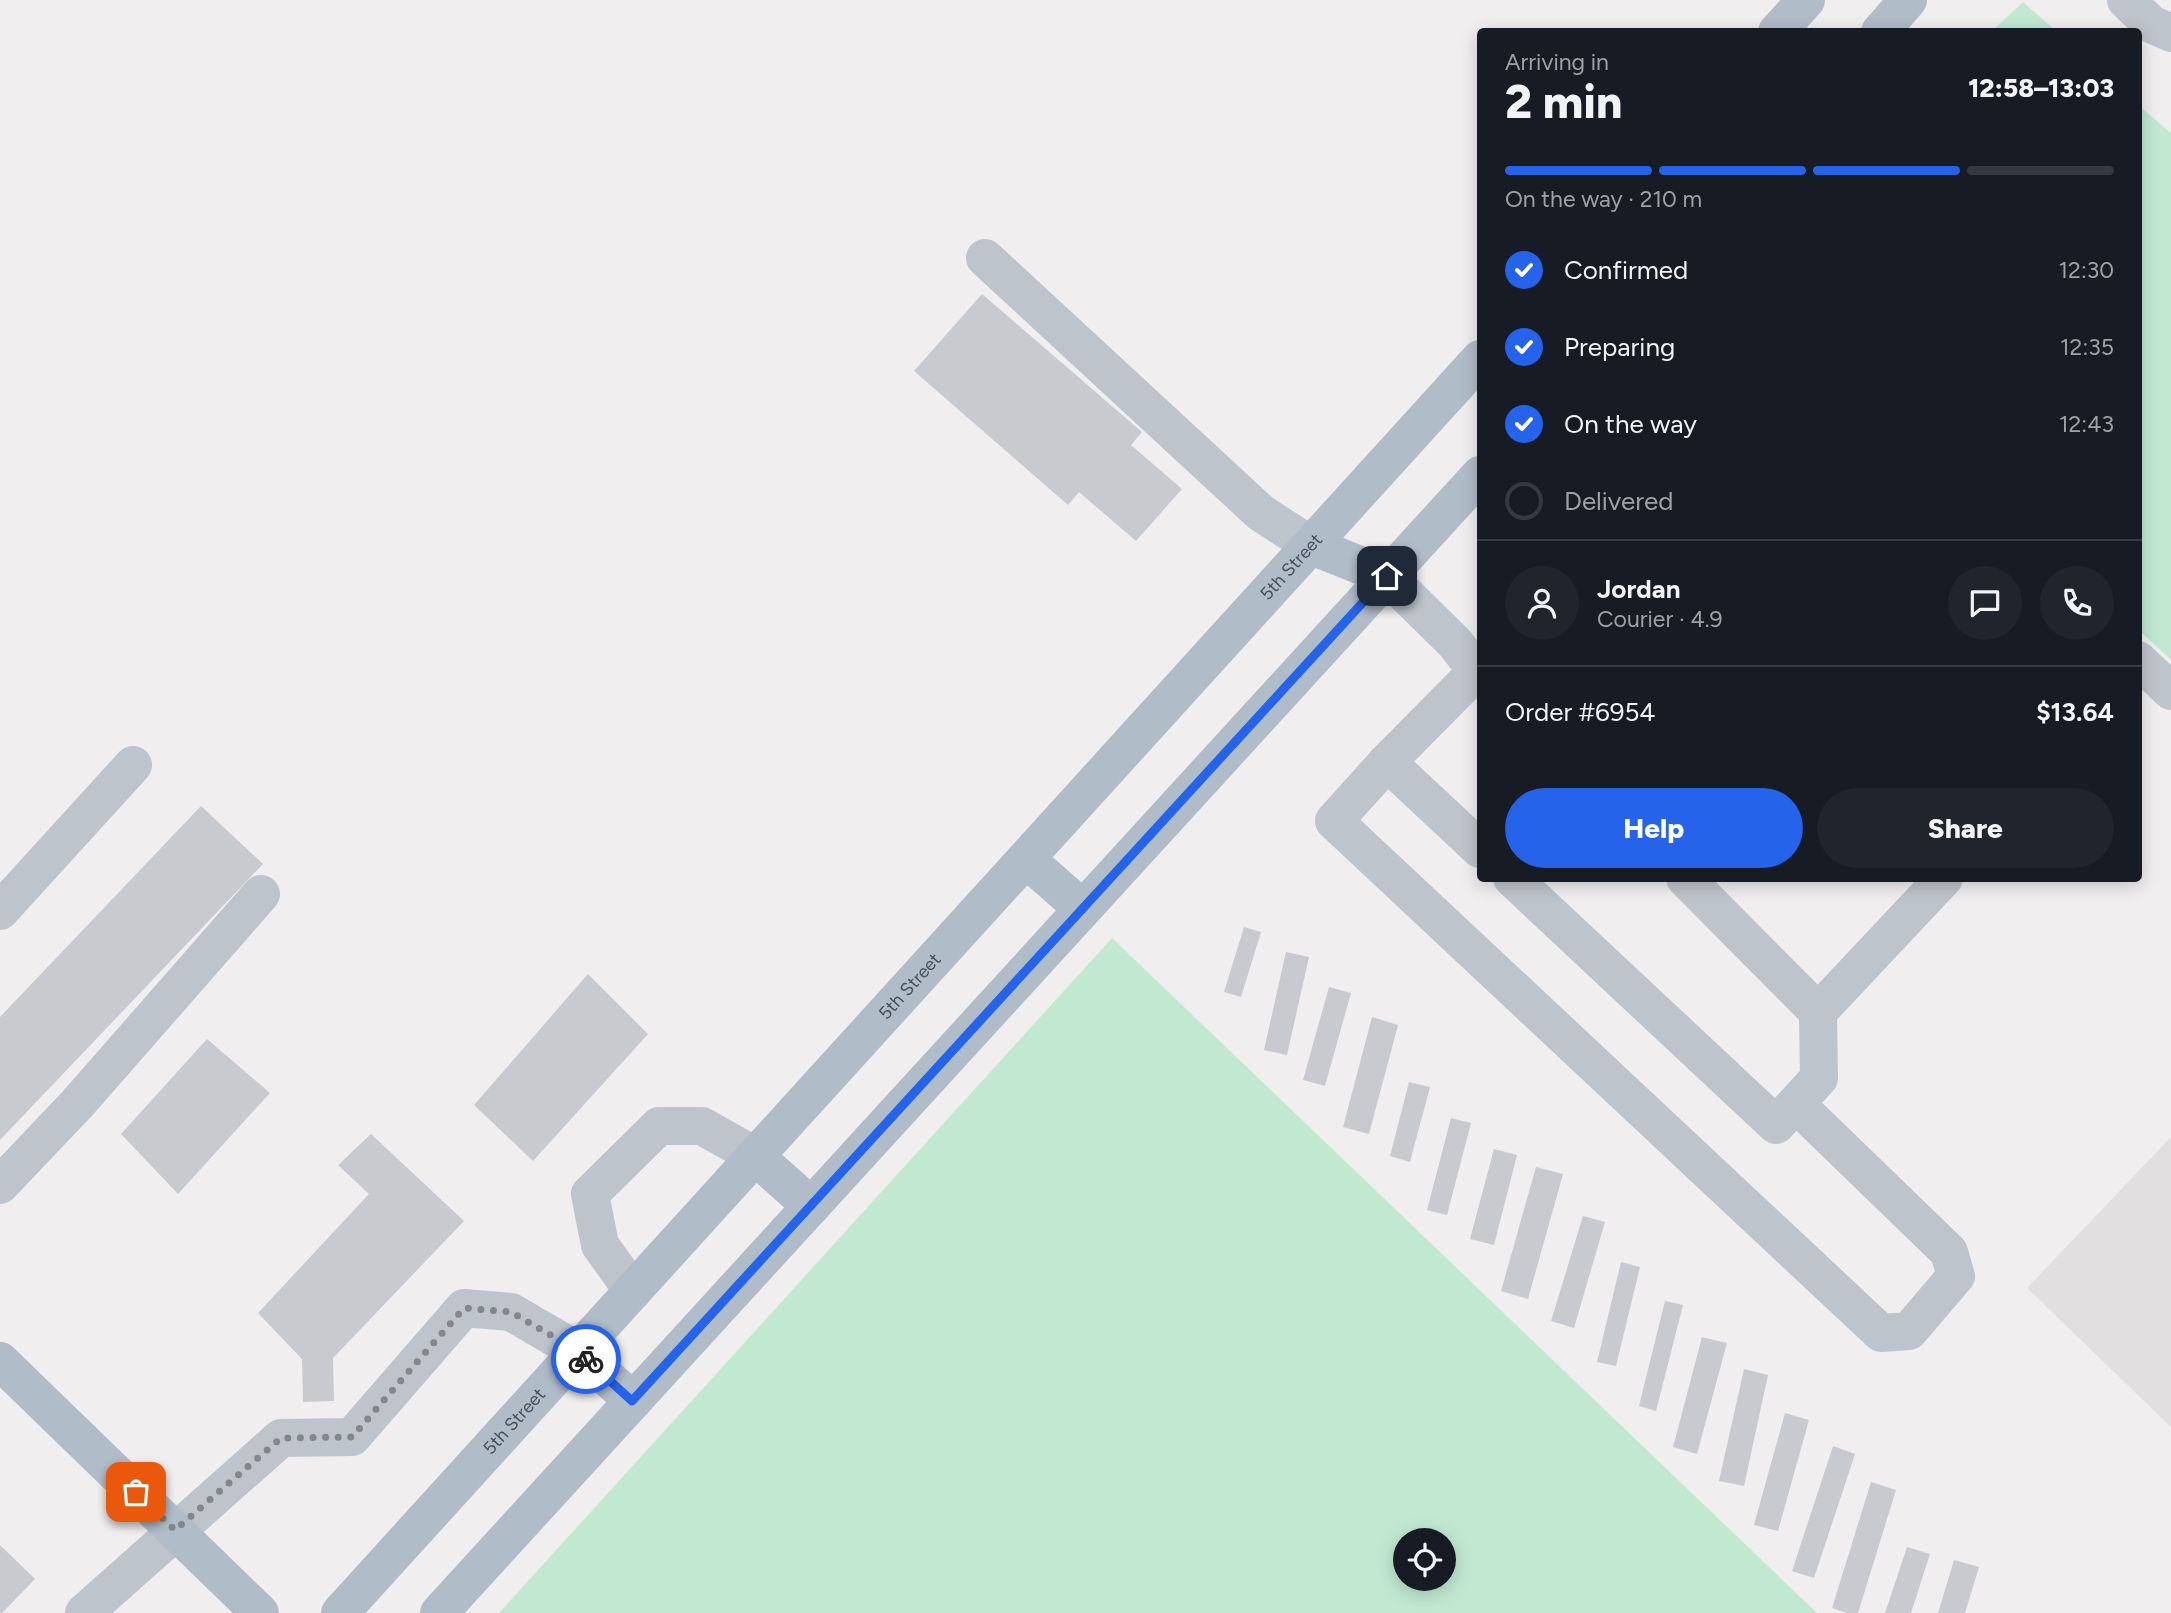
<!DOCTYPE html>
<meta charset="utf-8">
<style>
body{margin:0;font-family:Figtree,sans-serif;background:#20242c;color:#f1f3f6;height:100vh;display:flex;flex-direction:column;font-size:26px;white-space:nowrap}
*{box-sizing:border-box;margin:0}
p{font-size:23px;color:#9ea1a6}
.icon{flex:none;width:38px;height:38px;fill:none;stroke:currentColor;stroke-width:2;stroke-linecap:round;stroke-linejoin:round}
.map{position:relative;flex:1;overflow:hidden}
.sheet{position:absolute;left:1477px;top:28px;width:665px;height:854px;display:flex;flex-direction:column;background:#171b24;border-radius:7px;box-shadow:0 4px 18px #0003}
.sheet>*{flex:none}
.controls{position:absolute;left:1393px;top:1528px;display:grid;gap:14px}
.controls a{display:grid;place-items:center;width:63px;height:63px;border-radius:50%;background:#171b24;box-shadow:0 4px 18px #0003;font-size:35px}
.pin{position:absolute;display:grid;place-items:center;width:60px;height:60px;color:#fff;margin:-30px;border-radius:14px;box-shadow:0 4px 10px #0006}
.courier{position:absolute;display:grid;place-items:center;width:70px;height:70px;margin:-35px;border:5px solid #2563eb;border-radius:50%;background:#fff;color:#222;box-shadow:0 2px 9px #0007}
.headline em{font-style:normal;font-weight:800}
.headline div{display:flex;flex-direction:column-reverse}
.headline{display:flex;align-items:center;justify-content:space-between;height:119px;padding:0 28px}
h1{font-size:46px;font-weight:800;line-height:52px}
.bar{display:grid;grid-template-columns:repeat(4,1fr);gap:10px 7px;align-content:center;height:84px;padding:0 28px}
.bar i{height:9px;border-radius:5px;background:#363941}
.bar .active{background:#2563eb}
.bar p{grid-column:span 4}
.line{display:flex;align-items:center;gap:18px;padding:0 28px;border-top:2px solid #363941}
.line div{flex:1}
.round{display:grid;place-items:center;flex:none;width:74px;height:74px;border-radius:37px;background:#20242c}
ol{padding:0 28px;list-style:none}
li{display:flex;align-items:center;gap:21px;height:77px}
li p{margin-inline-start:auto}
li .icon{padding:7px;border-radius:50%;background:#2563eb;color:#fff;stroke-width:4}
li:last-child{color:#9ea1a6}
li i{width:38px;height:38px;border:4px solid #363941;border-radius:50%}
.primary-button{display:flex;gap:14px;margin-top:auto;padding:14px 28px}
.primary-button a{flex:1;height:80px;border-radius:42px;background:#2563eb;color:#fff;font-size:28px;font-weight:800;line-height:80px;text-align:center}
.primary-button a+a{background:#20242c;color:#f1f3f6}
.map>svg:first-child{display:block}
</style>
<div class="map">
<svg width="2171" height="1613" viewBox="0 0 2171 1613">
<rect width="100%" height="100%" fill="#f0eeee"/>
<path fill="#e1dfdf" d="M 2171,1137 L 2171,1427 L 2027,1288 Z"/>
<g fill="#c1e9d2" fill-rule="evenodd">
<path d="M 2023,2 L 2056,31 L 1992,31 Z"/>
<path d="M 2138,105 L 2171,133 L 2171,660 L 2139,630 Z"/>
<path d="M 1112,938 L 1817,1613 L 499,1613 ZM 1444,1540 L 1444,1578 L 1405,1578 L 1405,1540 Z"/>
</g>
<g fill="#c9cad0">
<path d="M 982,294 L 1142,432 L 1131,445 L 1182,489 L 1136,541 L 1079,492 L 1068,505 L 914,371 Z"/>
<path d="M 201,806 L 263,864 L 0,1140 L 0,1017 Z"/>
<path d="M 1244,927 L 1261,932 L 1241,997 L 1224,992 Z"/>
<path d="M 1286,952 L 1309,957 L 1287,1055 L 1264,1050 Z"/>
<path d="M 588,974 L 648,1034 L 533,1161 L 474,1105 Z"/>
<path d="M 1329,987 L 1351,993 L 1325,1086 L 1303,1080 Z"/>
<path d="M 1372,1017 L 1398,1025 L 1369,1134 L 1343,1127 Z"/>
<path d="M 207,1039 L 270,1093 L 178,1194 L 121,1134 Z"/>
<path d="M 1409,1082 L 1430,1087 L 1410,1162 L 1390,1156 Z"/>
<path d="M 1451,1118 L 1471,1123 L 1447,1215 L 1427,1210 Z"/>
<path d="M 371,1134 L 464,1221 L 333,1358 L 334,1401 L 303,1402 L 302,1359 L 258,1313 L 369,1194 L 338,1165 Z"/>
<path d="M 1494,1149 L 1517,1155 L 1494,1245 L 1470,1239 Z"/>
<path d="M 1536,1167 L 1563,1174 L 1528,1299 L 1501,1291 Z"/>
<path d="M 1583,1216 L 1605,1222 L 1574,1328 L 1551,1321 Z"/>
<path d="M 1621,1262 L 1640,1267 L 1616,1366 L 1597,1362 Z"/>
<path d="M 1665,1301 L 1683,1305 L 1656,1411 L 1639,1406 Z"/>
<path d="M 1702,1337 L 1727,1343 L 1697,1454 L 1673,1447 Z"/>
<path d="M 1744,1369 L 1768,1375 L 1744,1486 L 1719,1481 Z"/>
<path d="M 1785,1413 L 1809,1420 L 1778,1531 L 1754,1525 Z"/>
<path d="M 1833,1446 L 1855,1454 L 1814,1578 L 1792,1571 Z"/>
<path d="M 1871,1482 L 1896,1490 L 1858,1613 L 1847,1613 L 1832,1608 Z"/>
<path d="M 0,1545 L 35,1579 L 2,1613 L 0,1613 Z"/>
<path d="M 1907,1547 L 1930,1554 L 1911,1613 L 1885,1613 Z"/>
<path d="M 1954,1560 L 1979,1567 L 1965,1613 L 1938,1613 Z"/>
</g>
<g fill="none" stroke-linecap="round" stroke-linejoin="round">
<g stroke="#bec4cb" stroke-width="38">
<path d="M 2126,0 L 2151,24 L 2171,33"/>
<path d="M 985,258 L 1261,513 L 1312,546"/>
<path d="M 1387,576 L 1455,643 L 1480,675"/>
<path d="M 2138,660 L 2171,691"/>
<path d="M 1480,668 L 1387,762 L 1480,849"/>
<path d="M 1387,762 L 1334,821 L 1881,1333 L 1909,1331 L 1956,1276 L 1949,1252 L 1796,1104"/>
<path d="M 1512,878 L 1776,1125 L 1819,1078 L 1818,1012"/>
<path d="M 1685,878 L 1818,1012 L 1944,878"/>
<path d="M 0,911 L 133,765"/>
<path d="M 0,1185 L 77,1104 L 261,894"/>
<path d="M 633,1291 L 600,1245 L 590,1194 L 659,1126 L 702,1126 L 755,1156"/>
<path d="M 84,1613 L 281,1438 L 352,1437 L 464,1308 L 511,1312 L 578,1351"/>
</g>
<g stroke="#b1bcc9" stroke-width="38">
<path d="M 1777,32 L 1806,0"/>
<path d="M 1880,32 L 1908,0"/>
<path d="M 1312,546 L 1387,576"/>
<path d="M 1026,859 L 1082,908"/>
<path d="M 755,1156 L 811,1206"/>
<path d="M 578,1351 L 633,1401"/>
<path d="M 0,1361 L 260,1613"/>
<path id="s1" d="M 340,1613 L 1480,359"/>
<path d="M 439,1613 L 1480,475"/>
</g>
</g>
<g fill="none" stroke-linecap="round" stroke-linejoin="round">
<path stroke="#83878d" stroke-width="7" stroke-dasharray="0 12.6" d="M 136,1492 L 175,1530 L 281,1438 L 352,1437 L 464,1308 L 511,1312 L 578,1351 L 586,1359"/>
<path stroke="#2563eb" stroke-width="9" d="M 586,1359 L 632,1401 L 1387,576"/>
</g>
<g text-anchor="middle" stroke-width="7" stroke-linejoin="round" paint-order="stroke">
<g font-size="18" fill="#485059" stroke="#fff">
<text dy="6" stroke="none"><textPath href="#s1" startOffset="1414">5th Street</textPath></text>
<text dy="6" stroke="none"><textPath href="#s1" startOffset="847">5th Street</textPath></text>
<text dy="6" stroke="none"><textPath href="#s1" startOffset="259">5th Street</textPath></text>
</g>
</g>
</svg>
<div class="controls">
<a><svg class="icon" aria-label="locate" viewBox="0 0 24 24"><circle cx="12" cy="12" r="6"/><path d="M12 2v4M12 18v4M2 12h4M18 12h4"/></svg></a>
</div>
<div class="pin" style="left:136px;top:1492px;background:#ea580c"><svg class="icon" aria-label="bag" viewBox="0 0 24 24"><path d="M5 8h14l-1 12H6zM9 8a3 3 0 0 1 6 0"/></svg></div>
<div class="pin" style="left:1387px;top:576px;background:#1f2937"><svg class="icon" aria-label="home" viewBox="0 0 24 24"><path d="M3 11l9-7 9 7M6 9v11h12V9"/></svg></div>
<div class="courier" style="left:586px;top:1359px"><svg class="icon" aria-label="bike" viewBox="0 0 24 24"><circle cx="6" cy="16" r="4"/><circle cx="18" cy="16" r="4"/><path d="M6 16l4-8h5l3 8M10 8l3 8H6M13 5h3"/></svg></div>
<section class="sheet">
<div class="headline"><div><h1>2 min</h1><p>Arriving in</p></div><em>12:58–13:03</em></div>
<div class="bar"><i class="active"></i><i class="active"></i><i class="active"></i><i></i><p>On the way · 210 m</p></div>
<ol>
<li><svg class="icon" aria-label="check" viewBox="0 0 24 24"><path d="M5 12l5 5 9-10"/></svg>Confirmed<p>12:30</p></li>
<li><svg class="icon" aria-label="check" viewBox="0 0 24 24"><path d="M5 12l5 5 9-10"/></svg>Preparing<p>12:35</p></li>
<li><svg class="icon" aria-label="check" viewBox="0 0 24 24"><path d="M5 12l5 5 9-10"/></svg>On the way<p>12:43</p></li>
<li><i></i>Delivered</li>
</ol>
<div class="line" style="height:126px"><a class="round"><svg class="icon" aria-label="person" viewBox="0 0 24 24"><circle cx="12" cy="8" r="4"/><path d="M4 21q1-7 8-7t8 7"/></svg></a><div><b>Jordan</b><p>Courier · 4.9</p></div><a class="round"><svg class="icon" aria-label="chat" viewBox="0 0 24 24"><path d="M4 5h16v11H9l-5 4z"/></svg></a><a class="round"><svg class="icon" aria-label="phone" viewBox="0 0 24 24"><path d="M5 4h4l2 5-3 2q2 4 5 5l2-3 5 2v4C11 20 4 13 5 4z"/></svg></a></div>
<div class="line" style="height:91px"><div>Order #6954</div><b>$13.64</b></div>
<div class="primary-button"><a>Help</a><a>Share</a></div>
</section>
</div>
